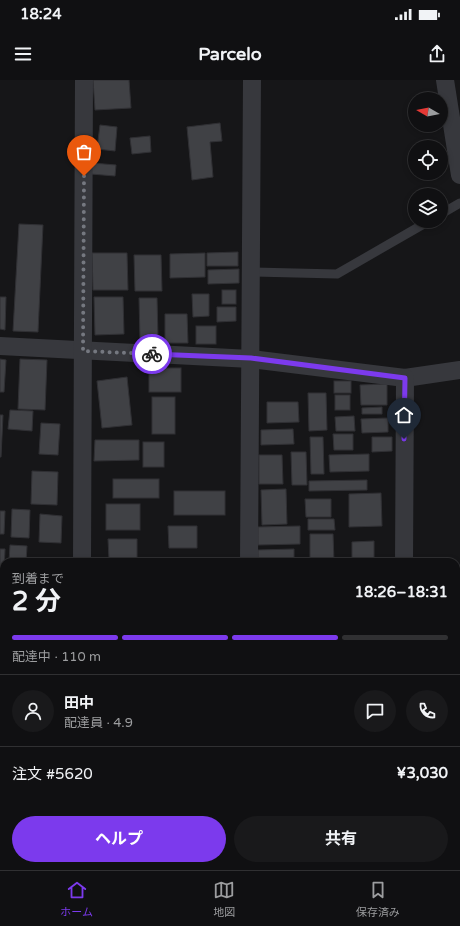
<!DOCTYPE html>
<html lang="ja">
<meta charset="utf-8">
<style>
body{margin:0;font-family:"Varela Round","Noto Sans JP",sans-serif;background:#19191b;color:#f1f3f6;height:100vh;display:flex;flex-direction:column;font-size:15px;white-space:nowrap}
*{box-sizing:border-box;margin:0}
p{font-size:13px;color:#9c9d9f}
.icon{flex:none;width:22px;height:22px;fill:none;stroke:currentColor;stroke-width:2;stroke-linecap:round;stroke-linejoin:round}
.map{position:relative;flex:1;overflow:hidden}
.panel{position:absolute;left:0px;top:478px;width:460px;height:312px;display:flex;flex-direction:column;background:#101012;border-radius:12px 12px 0 0;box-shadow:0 2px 6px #0003,0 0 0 1px #303032}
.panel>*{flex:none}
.needle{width:26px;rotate:279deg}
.tools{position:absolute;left:408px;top:12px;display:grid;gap:8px}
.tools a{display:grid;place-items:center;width:40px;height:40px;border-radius:50%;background:#101012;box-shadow:0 2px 6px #0003,0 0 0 1px #303032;font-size:20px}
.pin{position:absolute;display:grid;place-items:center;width:34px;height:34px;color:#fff;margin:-41px -17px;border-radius:50% 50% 50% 0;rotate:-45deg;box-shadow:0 0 4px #0007}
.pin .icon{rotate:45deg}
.courier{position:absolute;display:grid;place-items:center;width:40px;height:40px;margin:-20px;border:3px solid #7c3aed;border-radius:50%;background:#fff;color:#222;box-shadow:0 1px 5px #0007}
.summary em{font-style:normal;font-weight:700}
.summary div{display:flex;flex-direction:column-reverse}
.summary{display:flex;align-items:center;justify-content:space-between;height:68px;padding:0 12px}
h1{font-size:26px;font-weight:700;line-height:30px}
.bar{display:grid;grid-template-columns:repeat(4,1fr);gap:6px 4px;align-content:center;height:48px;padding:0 12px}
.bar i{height:5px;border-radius:3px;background:#303032}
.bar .active{background:#7c3aed}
.bar p{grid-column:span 4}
.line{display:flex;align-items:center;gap:10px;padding:0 12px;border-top:1px solid #303032}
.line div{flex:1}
.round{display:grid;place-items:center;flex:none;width:42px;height:42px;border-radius:21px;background:#19191b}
.primary-button{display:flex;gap:8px;margin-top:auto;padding:8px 12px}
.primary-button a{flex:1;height:46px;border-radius:24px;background:#7c3aed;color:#fff;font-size:16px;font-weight:700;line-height:46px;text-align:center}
.primary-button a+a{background:#19191b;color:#f1f3f6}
.status{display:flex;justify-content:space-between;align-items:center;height:28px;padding:0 20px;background:#101012;direction:ltr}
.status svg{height:11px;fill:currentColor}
header{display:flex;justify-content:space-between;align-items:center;height:52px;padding:0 12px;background:#101012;font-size:18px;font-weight:700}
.tabs{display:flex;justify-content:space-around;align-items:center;height:56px;border-top:1px solid #303032;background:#101012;font-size:11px;color:#9c9d9f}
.tabs a{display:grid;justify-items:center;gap:2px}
.tabs .active{color:#7c3aed}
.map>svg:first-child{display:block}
</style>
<div class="status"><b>18:24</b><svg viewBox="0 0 49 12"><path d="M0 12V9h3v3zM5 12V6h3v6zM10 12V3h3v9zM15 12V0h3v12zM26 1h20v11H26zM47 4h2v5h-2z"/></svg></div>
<header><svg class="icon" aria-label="menu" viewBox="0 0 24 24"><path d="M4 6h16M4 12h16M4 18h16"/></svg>Parcelo<svg class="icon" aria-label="share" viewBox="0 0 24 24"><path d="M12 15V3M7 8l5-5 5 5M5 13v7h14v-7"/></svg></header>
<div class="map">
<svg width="460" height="790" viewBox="0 0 460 790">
<rect width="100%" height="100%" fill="#161618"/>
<g fill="#404145" stroke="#303034">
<path d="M 93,0 L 129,0 L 131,28 L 95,30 Z"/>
<path d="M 220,43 L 222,61 L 210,62 L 213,97 L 192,100 L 187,47 Z"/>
<path d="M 100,45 L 117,47 L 115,71 L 97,69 Z"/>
<path d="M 150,56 L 151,72 L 132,74 L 130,58 Z"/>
<path d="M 92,83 L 116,85 L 115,96 L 91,94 Z"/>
<path d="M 19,144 L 43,145 L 38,252 L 13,251 Z"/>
<path d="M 238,172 L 238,186 L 207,186 L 207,173 Z"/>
<path d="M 92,173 L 127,173 L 128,210 L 93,210 Z"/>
<path d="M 205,173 L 205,197 L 170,198 L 170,174 Z"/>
<path d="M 134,175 L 161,175 L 162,211 L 135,211 Z"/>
<path d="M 239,189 L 239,203 L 208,204 L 208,190 Z"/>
<rect x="222" y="210" width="14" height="14"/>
<path d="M 192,214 L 209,214 L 209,236 L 193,237 Z"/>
<path d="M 0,217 L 6,217 L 5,250 L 0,249 Z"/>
<path d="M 94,217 L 123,217 L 124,254 L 95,255 Z"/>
<path d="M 139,218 L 157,218 L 158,258 L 140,259 Z"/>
<path d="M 217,227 L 236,227 L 236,241 L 217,242 Z"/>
<path d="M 165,234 L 187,234 L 188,263 L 165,263 Z"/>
<rect x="196" y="246" width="20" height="18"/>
<path d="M 0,279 L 6,280 L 4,312 L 0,312 Z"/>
<path d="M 20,279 L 47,280 L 45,330 L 18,329 Z"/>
<rect x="149" y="288" width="32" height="24"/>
<path d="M 127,297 L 132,345 L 102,348 L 97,301 Z"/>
<rect x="334" y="301" width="17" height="12"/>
<path d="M 387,304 L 387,325 L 361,325 L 360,305 Z"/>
<path d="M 308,313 L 326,313 L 327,350 L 309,351 Z"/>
<rect x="335" y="315" width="15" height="15"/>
<rect x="152" y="317" width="23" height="37"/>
<path d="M 267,322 L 298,322 L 299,342 L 267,343 Z"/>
<path d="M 382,327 L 382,334 L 362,334 L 362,328 Z"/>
<path d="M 10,330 L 33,331 L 32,351 L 8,349 Z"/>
<path d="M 0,335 L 3,335 L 1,377 L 0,377 Z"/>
<path d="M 354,336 L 355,351 L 336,351 L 335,337 Z"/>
<path d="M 388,338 L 388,352 L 362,353 L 361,339 Z"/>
<path d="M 41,343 L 60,344 L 58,375 L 39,374 Z"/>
<path d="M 293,349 L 294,364 L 261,365 L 261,350 Z"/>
<path d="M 333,354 L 353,354 L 353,370 L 334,370 Z"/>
<path d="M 310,357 L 323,357 L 324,394 L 311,394 Z"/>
<path d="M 372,357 L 392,357 L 392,371 L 372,372 Z"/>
<path d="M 95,360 L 139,360 L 139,380 L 94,381 Z"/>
<rect x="143" y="362" width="21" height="25"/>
<path d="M 291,372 L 306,372 L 307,405 L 292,405 Z"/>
<path d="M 369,374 L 369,391 L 330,392 L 329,375 Z"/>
<path d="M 259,375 L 282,375 L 283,404 L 259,404 Z"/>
<path d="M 32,391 L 58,392 L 57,425 L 31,424 Z"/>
<rect x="113" y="399" width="46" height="19"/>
<path d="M 367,400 L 367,410 L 309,411 L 309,401 Z"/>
<path d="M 286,409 L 287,444 L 262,445 L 261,410 Z"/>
<rect x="174" y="411" width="51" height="24"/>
<path d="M 381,413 L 382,446 L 349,447 L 349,414 Z"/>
<path d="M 305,419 L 331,419 L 331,437 L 306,437 Z"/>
<rect x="106" y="424" width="34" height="26"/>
<path d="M 12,429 L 30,430 L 29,458 L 11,457 Z"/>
<path d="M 0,431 L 5,431 L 4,454 L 0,454 Z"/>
<path d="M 40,434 L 62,436 L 61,463 L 39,462 Z"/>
<path d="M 308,439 L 334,439 L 335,450 L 308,450 Z"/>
<path d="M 168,446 L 197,446 L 197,468 L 169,468 Z"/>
<path d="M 300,446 L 300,464 L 258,465 L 258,447 Z"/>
<path d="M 310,454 L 333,454 L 334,482 L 310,482 Z"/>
<path d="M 108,459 L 137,459 L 137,479 L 109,479 Z"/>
<path d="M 374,461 L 374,482 L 352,482 L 352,462 Z"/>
<path d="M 10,465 L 27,466 L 26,482 L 9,482 Z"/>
<path d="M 0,469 L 5,469 L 4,491 L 0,491 Z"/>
<path d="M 294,469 L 294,482 L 258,482 L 258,470 Z"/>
<path d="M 456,626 L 460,626 L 460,645 L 456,644 Z"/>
<path d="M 456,653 L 460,653 L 460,677 L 456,678 Z"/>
<rect x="0" y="671" width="4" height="39"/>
<path d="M 456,774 L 460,774 L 460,790 L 443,790 L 443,786 L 456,786 Z"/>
<rect x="27" y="786" width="30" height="4"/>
<rect x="102" y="786" width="23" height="4"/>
<rect x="147" y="786" width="19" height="4"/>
<rect x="263" y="786" width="30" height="4"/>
<rect x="309" y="786" width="59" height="4"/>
<path d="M 412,786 L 438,786 L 439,790 L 413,790 Z"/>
</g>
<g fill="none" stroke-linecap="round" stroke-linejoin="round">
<g stroke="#37383d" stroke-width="9">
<path d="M 441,134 L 460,123"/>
<path d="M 251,192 L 337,194 L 429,141"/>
</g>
<g stroke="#37383d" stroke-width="18">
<path d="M 445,0 L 460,95"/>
<path d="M 0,266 L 251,279 L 405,298 L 460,290"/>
<path d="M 82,482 L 84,0"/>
<path d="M 249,482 L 252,0"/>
<path d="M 404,482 L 405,298"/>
<path d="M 456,597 L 460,596"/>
<path d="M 0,635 L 4,634"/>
<path d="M 80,790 L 80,786"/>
<path d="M 245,790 L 245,786"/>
<path d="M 401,790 L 401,786"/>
</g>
</g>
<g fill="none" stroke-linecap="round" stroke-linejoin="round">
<path stroke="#757880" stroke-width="4" stroke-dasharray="0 7.2" d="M 84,96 L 83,271 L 152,274"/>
<path stroke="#7c3aed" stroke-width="5" d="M 152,274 L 251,278 L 405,298 L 404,359"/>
</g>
</svg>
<div class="tools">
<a><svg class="needle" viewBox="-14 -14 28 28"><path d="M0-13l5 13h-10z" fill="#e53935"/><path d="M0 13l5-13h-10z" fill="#9c9d9f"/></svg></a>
<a><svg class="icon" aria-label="locate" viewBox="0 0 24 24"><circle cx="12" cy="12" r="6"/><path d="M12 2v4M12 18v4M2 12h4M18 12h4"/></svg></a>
<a><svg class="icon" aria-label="layers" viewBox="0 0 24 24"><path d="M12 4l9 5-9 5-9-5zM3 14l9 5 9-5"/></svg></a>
</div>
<div class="pin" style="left:84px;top:96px;background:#ea580c"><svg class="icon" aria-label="bag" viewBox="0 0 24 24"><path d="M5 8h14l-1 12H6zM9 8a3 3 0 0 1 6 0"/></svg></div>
<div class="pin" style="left:404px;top:359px;background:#1f2937"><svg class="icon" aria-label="home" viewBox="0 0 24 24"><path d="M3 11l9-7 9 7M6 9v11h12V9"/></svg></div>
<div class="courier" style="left:152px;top:274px"><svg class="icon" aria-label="bike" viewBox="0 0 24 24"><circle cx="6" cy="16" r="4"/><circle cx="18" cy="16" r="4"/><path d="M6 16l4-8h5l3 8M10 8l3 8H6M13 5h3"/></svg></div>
<section class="panel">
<div class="summary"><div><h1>2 分</h1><p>到着まで</p></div><em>18:26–18:31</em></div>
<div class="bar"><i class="active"></i><i class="active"></i><i class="active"></i><i></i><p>配達中 · 110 m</p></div>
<div class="line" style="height:72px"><a class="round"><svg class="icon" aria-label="person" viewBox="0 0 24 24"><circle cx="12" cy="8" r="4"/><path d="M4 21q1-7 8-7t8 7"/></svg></a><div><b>田中</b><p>配達員 · 4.9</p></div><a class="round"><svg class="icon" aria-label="chat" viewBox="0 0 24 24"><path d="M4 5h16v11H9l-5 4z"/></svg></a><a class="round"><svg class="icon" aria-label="phone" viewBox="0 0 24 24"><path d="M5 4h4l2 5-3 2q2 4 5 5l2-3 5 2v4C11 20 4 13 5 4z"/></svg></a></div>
<div class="line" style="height:52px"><div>注文 #5620</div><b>¥3,030</b></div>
<div class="primary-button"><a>ヘルプ</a><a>共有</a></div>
</section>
</div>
<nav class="tabs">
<a class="active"><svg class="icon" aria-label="home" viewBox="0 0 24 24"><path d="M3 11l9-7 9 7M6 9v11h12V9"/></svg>ホーム</a>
<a><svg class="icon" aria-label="map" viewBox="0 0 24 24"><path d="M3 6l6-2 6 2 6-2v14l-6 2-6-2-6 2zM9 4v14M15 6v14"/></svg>地図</a>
<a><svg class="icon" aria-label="saved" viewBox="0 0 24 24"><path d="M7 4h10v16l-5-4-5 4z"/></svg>保存済み</a>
</nav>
